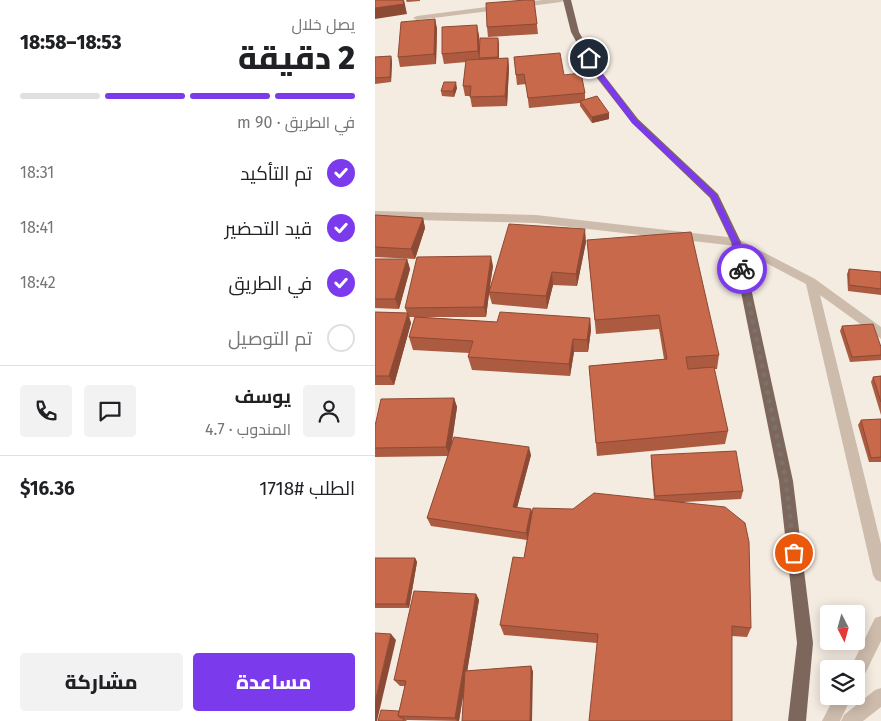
<!DOCTYPE html>
<html lang="ar">
<meta charset="utf-8">
<style>
body{margin:0;font-family:"Fira Sans",Cairo,sans-serif;background:#f2f2f2;color:#202124;direction:rtl;height:100vh;display:flex;flex-direction:column;font-size:19px;white-space:nowrap}
*{box-sizing:border-box;margin:0}
p{font-size:16px;color:#757577}
.icon{flex:none;width:28px;height:28px;fill:none;stroke:currentColor;stroke-width:2;stroke-linecap:round;stroke-linejoin:round}
.map{position:relative;flex:1;overflow:hidden;direction:ltr}
.side{display:flex;flex-direction:column;background:#fff;width:375px}
.side>*{flex:none}
.needle{width:32px;rotate:174deg}
.controls{position:absolute;left:445px;top:605px;display:grid;gap:10px}
.controls a{display:grid;place-items:center;width:45px;height:45px;border-radius:5px;background:#fff;box-shadow:0 2px 12px #0003;font-size:25px}
.pin{position:absolute;display:grid;place-items:center;width:42px;height:42px;color:#fff;margin:-21px;border:2px solid #fff;border-radius:50%;box-shadow:0 1px 5px #0007}
.courier{position:absolute;display:grid;place-items:center;width:50px;height:50px;margin:-25px;border:4px solid #7c3aed;border-radius:50%;background:#fff;color:#222;box-shadow:0 1px 6px #0007}
.head em{font-style:normal;font-weight:800}
.head div{display:flex;flex-direction:column-reverse}
.head{display:flex;align-items:center;justify-content:space-between;height:85px;padding:0 20px}
h1{font-size:32px;font-weight:800;line-height:38px}
.bar{display:grid;grid-template-columns:repeat(4,1fr);gap:8px 5px;align-content:center;height:60px;padding:0 20px}
.bar i{height:6px;border-radius:4px;background:#e0e0e0}
.bar .on{background:#7c3aed}
.bar p{grid-column:span 4}
.line{display:flex;align-items:center;gap:12px;padding:0 20px;border-top:1px solid #e0e0e0}
.line div{flex:1}
.round{display:grid;place-items:center;flex:none;width:52px;height:52px;border-radius:5px;background:#f2f2f2}
ol{padding:0 20px;list-style:none}
li{display:flex;align-items:center;gap:15px;height:55px}
li p{margin-inline-start:auto}
li .icon{padding:5px;border-radius:50%;background:#7c3aed;color:#fff;stroke-width:4}
li:last-child{color:#757577}
li i{width:28px;height:28px;border:2px solid #e0e0e0;border-radius:50%}
.action{display:flex;gap:10px;margin-top:auto;padding:10px 20px}
.action a{flex:1;height:58px;border-radius:5px;background:#7c3aed;color:#fff;font-size:20px;font-weight:800;line-height:58px;text-align:center}
.action a+a{background:#f2f2f2;color:#202124}
main{display:flex;flex:1;min-height:0}
.map>svg:first-child{display:block}
</style>
<main>
<div class="map">
<svg width="506" height="721" viewBox="0 0 506 721">
<rect width="100%" height="100%" fill="#f4ebe1"/>
<g fill="none" stroke-linecap="round" stroke-linejoin="round">
<g fill="#cdbbac" fill-rule="evenodd">
<path d="M 361,238 L 440,279 L 506,327 L 506,339 L 445,295 L 506,544 L 506,582 L 501,580 L 498,575 L 431,284 L 357,245 L 356,242 L 357,239 Z"/>
<path d="M 506,616 L 506,641 L 487,680 L 481,682 L 481,669 L 475,669 L 500,618 Z"/>
<path d="M 506,688 L 506,707 L 488,721 L 466,721 L 469,715 L 500,690 Z"/>
<path d="M 460,696 L 477,696 L 465,721 L 447,721 Z"/>
</g>
<g fill="#cdbbac" fill-rule="evenodd">
<path d="M 167,0 L 190,0 L 186,2 L 42,20 L 38,18 L 42,16 Z"/>
<path d="M 0,211 L 161,215 L 361,238 L 366,242 L 361,246 L 161,223 L 0,219 Z"/>
</g>
<path fill="#7d675c" fill-rule="evenodd" d="M 188,0 L 196,0 L 204,32 L 225,70 L 263,119 L 343,194 L 366,242 L 418,481 L 438,643 L 431,721 L 413,721 L 422,643 L 404,481 L 356,242 L 335,198 L 257,123 L 218,73 L 196,32 Z"/>
</g>
<g fill="#ac5a40">
<path d="M 31,0 L 45,0 L 45,1 L 32,2 Z"/>
<path d="M 159,0 L 163,34 L 113,37 L 112,27 Z"/>
<path d="M 60,19 L 62,29 L 61,64 L 25,67 L 23,57 Z"/>
<path d="M 104,35 L 105,52 L 124,43 L 124,59 L 133,58 L 134,68 L 132,106 L 97,107 L 95,96 L 90,96 L 88,86 L 91,62 L 69,64 L 67,54 Z"/>
<path d="M 16,56 L 17,62 L 16,82 L 0,84 L 0,57 Z"/>
<path d="M 139,57 L 189,75 L 210,93 L 210,99 L 234,119 L 217,123 L 205,106 L 205,103 L 154,108 L 151,84 L 142,85 Z"/>
<path d="M 82,88 L 79,97 L 67,96 L 66,91 Z"/>
<path d="M 0,215 L 48,218 L 50,228 L 40,259 L 0,257 Z"/>
<path d="M 212,240 L 344,355 L 342,369 L 339,369 L 353,431 L 350,444 L 222,456 L 214,366 L 289,359 L 284,329 L 221,334 Z"/>
<path d="M 211,242 L 202,286 L 178,285 L 172,309 L 117,304 L 114,294 L 111,317 L 47,317 L 122,322 L 215,318 L 216,330 L 213,352 L 199,352 L 195,376 L 97,370 L 93,357 L 94,353 L 38,350 L 34,337 L 40,317 L 34,317 L 36,323 L 19,385 L 0,385 L 0,312 L 32,313 L 30,308 L 118,266 L 115,286 Z"/>
<path d="M 0,259 L 32,259 L 35,269 L 24,309 L 0,308 Z"/>
<path d="M 474,269 L 506,272 L 506,295 L 473,291 L 472,274 Z"/>
<path d="M 467,326 L 506,347 L 506,360 L 475,362 L 465,331 Z"/>
<path d="M 506,376 L 506,415 L 496,382 L 498,377 Z"/>
<path d="M 79,398 L 82,407 L 76,447 L 156,455 L 142,508 L 156,509 L 157,512 L 198,509 L 279,499 L 276,463 L 276,455 L 368,491 L 366,499 L 309,502 L 376,628 L 372,637 L 357,636 L 222,643 L 129,635 L 125,625 L 149,558 L 152,540 L 56,526 L 52,518 L 73,456 L 0,457 L 0,426 Z"/>
<path d="M 506,419 L 506,462 L 494,462 L 483,425 L 486,420 Z"/>
<path d="M 0,558 L 40,558 L 42,562 L 34,608 L 0,608 Z"/>
<path d="M 101,594 L 104,600 L 92,671 L 156,666 L 158,672 L 89,689 L 84,721 L 32,720 L 31,721 L 3,721 L 24,711 L 30,686 L 25,686 L 19,680 Z"/>
</g>
<g fill="#8c4a34">
<path d="M 29,0 L 32,14 L 0,19 L 0,8 Z"/>
<path d="M 60,19 L 62,29 L 61,64 L 59,54 Z"/>
<path d="M 102,25 L 104,35 L 105,61 L 103,51 Z"/>
<path d="M 123,38 L 124,43 L 124,63 L 123,57 Z"/>
<path d="M 16,56 L 17,62 L 16,82 L 15,77 Z"/>
<path d="M 133,58 L 134,68 L 132,106 L 130,96 Z"/>
<path d="M 81,82 L 82,88 L 79,97 L 78,91 Z"/>
<path d="M 234,113 L 234,119 L 217,123 L 217,117 Z"/>
<path d="M 48,218 L 50,228 L 40,259 L 36,249 Z"/>
<path d="M 210,229 L 211,242 L 202,286 L 201,274 Z"/>
<path d="M 116,256 L 118,266 L 114,292 L 114,294 L 111,317 L 109,307 Z"/>
<path d="M 32,259 L 35,269 L 24,309 L 20,299 Z"/>
<path d="M 177,272 L 178,285 L 172,309 L 171,296 Z"/>
<path d="M 33,313 L 36,323 L 19,385 L 14,376 Z"/>
<path d="M 215,318 L 216,330 L 213,352 L 212,340 Z"/>
<path d="M 198,339 L 199,352 L 195,376 L 194,364 Z"/>
<path d="M 79,398 L 82,407 L 75,456 L 71,447 Z"/>
<path d="M 154,447 L 156,455 L 140,515 L 138,507 Z"/>
<path d="M 156,509 L 158,517 L 153,540 L 151,533 Z"/>
<path d="M 40,558 L 42,562 L 34,608 L 31,604 Z"/>
<path d="M 101,594 L 104,600 L 84,721 L 82,721 L 80,718 Z"/>
<path d="M 16,634 L 21,640 L 2,721 L 0,721 L 0,702 Z"/>
<path d="M 156,666 L 158,672 L 157,721 L 155,721 Z"/>
</g>
<g fill="#c8694b" stroke="#8c4a34">
<path d="M 0,0 L 28,0 L 29,4 L 0,8 Z"/>
<path d="M 151,0 L 159,0 L 162,24 L 112,27 L 111,3 Z"/>
<path d="M 60,19 L 59,54 L 23,57 L 26,22 Z"/>
<path d="M 102,25 L 103,51 L 67,54 L 67,27 Z"/>
<path d="M 105,38 L 123,38 L 123,57 L 104,58 Z"/>
<path d="M 185,53 L 189,75 L 206,73 L 210,93 L 153,98 L 149,74 L 141,75 L 139,57 Z"/>
<path d="M 16,56 L 15,77 L 0,78 L 0,57 Z"/>
<path d="M 133,58 L 130,96 L 95,97 L 96,86 L 88,86 L 91,60 Z"/>
<path d="M 69,82 L 81,82 L 78,91 L 66,91 Z"/>
<path d="M 222,96 L 234,113 L 217,117 L 205,101 Z"/>
<path d="M 0,215 L 48,218 L 36,249 L 0,247 Z"/>
<path d="M 134,224 L 210,229 L 201,274 L 177,272 L 171,296 L 114,292 Z"/>
<path d="M 316,232 L 344,355 L 311,357 L 313,369 L 339,367 L 353,431 L 221,443 L 214,366 L 292,359 L 284,315 L 220,320 L 212,240 Z"/>
<path d="M 116,256 L 109,307 L 30,308 L 42,257 Z"/>
<path d="M 0,259 L 32,259 L 20,299 L 0,299 Z"/>
<path d="M 474,269 L 506,272 L 506,289 L 474,285 Z"/>
<path d="M 0,312 L 33,313 L 14,376 L 0,376 Z"/>
<path d="M 125,312 L 215,318 L 212,340 L 198,339 L 194,364 L 93,357 L 98,341 L 34,337 L 40,317 L 122,322 Z"/>
<path d="M 498,324 L 506,347 L 506,355 L 477,357 L 467,326 Z"/>
<path d="M 506,376 L 506,402 L 498,377 Z"/>
<path d="M 79,398 L 71,447 L 0,448 L 0,426 L 6,399 Z"/>
<path d="M 506,419 L 506,457 L 496,458 L 486,420 Z"/>
<path d="M 79,437 L 154,447 L 138,507 L 156,509 L 151,533 L 52,518 Z"/>
<path d="M 361,451 L 368,491 L 280,496 L 276,455 Z"/>
<path d="M 219,493 L 350,507 L 370,523 L 374,542 L 376,628 L 357,626 L 357,721 L 214,721 L 223,634 L 125,625 L 138,557 L 149,558 L 158,508 L 198,509 Z"/>
<path d="M 0,558 L 40,558 L 31,604 L 0,604 Z"/>
<path d="M 39,591 L 101,594 L 80,718 L 23,716 L 31,681 L 19,680 Z"/>
<path d="M 0,633 L 16,634 L 0,702 Z"/>
<path d="M 156,666 L 155,721 L 87,721 L 90,671 Z"/>
<path d="M 6,710 L 24,711 L 23,716 L 26,718 L 29,718 L 28,721 L 3,721 Z"/>
</g>
<path fill="#7c3aed" d="M 214,56 L 262,120 L 341,194 L 364,242 L 370,271 L 363,269 L 357,242 L 336,197 L 257,123 L 219,72 L 211,58 Z"/>
<g fill="none" stroke-linecap="round" stroke-linejoin="round">
<path stroke="#7c716b" stroke-width="5" stroke-dasharray="0 9" d="M 367,269 L 411,481 L 419,553"/>
</g>
</svg>
<div class="controls">
<a><svg class="needle" viewBox="-14 -14 28 28"><path d="M0-13l5 13h-10z" fill="#e53935"/><path d="M0 13l5-13h-10z" fill="#757577"/></svg></a>
<a><svg class="icon" aria-label="layers" viewBox="0 0 24 24"><path d="M12 4l9 5-9 5-9-5zM3 14l9 5 9-5"/></svg></a>
</div>
<div class="pin" style="left:419px;top:553px;background:#ea580c"><svg class="icon" aria-label="bag" viewBox="0 0 24 24"><path d="M5 8h14l-1 12H6zM9 8a3 3 0 0 1 6 0"/></svg></div>
<div class="pin" style="left:214px;top:58px;background:#1f2937"><svg class="icon" aria-label="home" viewBox="0 0 24 24"><path d="M3 11l9-7 9 7M6 9v11h12V9"/></svg></div>
<div class="courier" style="left:367px;top:269px"><svg class="icon" aria-label="bike" viewBox="0 0 24 24"><circle cx="6" cy="16" r="4"/><circle cx="18" cy="16" r="4"/><path d="M6 16l4-8h5l3 8M10 8l3 8H6M13 5h3"/></svg></div>
</div>
<section class="side">
<div class="head"><div><h1>2 دقيقة</h1><p>يصل خلال</p></div><em>18:53–18:58</em></div>
<div class="bar"><i class="on"></i><i class="on"></i><i class="on"></i><i></i><p>في الطريق · 90 m</p></div>
<ol>
<li><svg class="icon" aria-label="check" viewBox="0 0 24 24"><path d="M5 12l5 5 9-10"/></svg>تم التأكيد<p>18:31</p></li>
<li><svg class="icon" aria-label="check" viewBox="0 0 24 24"><path d="M5 12l5 5 9-10"/></svg>قيد التحضير<p>18:41</p></li>
<li><svg class="icon" aria-label="check" viewBox="0 0 24 24"><path d="M5 12l5 5 9-10"/></svg>في الطريق<p>18:42</p></li>
<li><i></i>تم التوصيل</li>
</ol>
<div class="line" style="height:90px"><a class="round"><svg class="icon" aria-label="person" viewBox="0 0 24 24"><circle cx="12" cy="8" r="4"/><path d="M4 21q1-7 8-7t8 7"/></svg></a><div><b>يوسف</b><p>المندوب · 4.7</p></div><a class="round"><svg class="icon" aria-label="chat" viewBox="0 0 24 24"><path d="M4 5h16v11H9l-5 4z"/></svg></a><a class="round"><svg class="icon" aria-label="phone" viewBox="0 0 24 24"><path d="M5 4h4l2 5-3 2q2 4 5 5l2-3 5 2v4C11 20 4 13 5 4z"/></svg></a></div>
<div class="line" style="height:65px"><div>الطلب #1718</div><b>$16.36</b></div>
<div class="action"><a>مساعدة</a><a>مشاركة</a></div>
</section>
</main>
